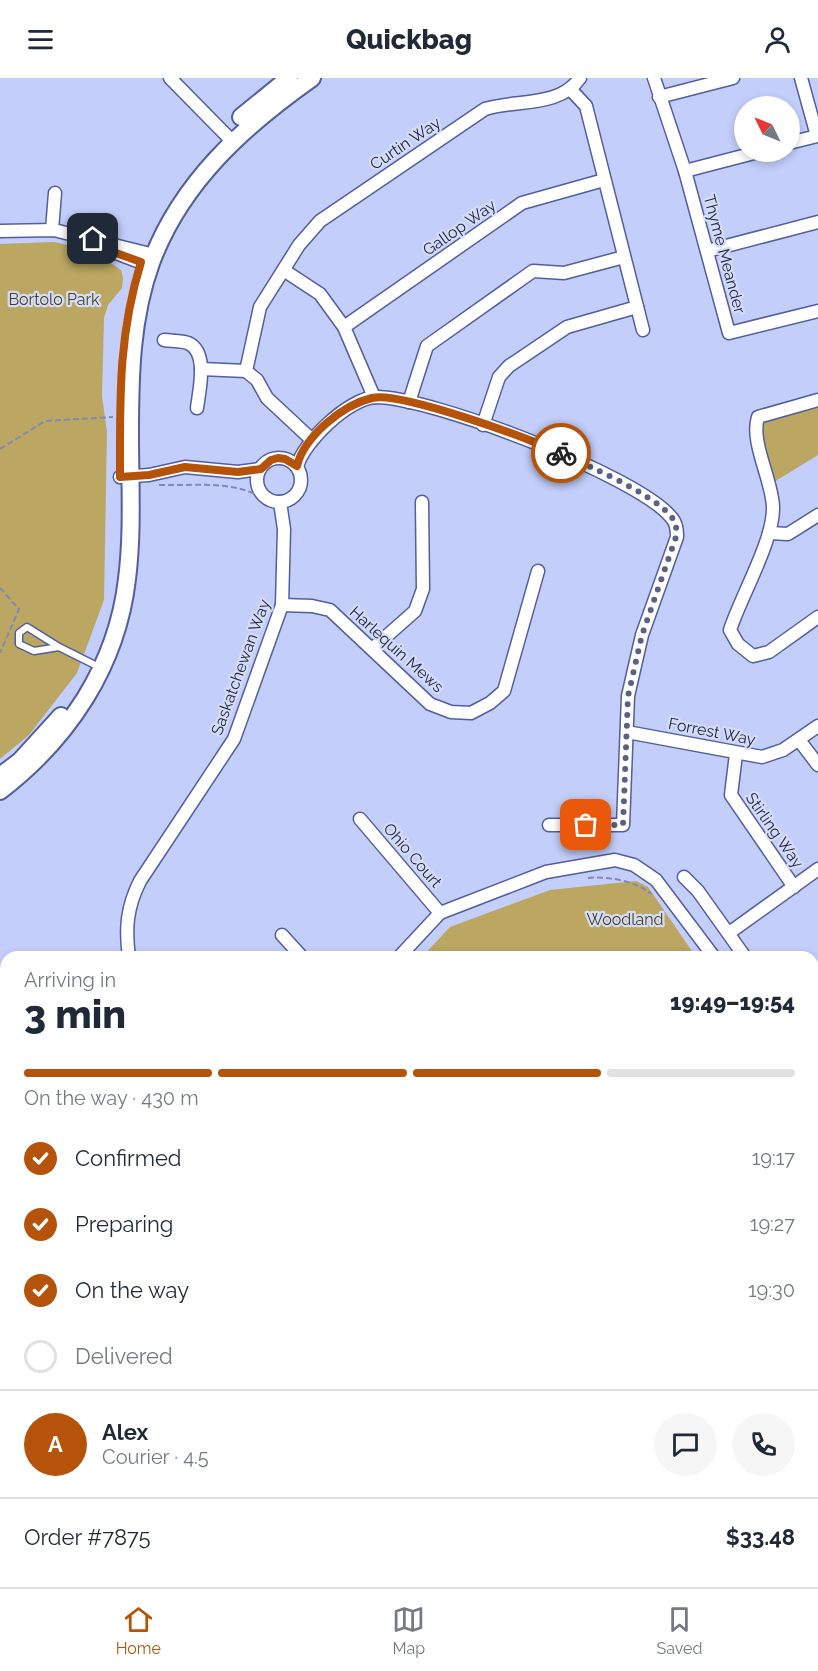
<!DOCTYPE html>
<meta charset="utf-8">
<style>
body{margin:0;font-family:Raleway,sans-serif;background:#f6f6f7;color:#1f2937;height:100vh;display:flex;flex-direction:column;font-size:22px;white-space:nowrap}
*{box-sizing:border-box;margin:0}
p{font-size:20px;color:#747a83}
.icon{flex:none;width:33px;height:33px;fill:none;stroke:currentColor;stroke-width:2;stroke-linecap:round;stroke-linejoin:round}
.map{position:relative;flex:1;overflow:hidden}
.details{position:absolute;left:0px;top:873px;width:819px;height:636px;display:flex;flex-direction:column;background:#fff;border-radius:18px 18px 0 0;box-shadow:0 3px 9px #0003}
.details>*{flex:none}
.needle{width:39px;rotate:313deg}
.fabs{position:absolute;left:734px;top:18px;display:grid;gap:12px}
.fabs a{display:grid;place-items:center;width:66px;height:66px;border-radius:50%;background:#fff;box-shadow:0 3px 9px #0003;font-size:30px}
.pin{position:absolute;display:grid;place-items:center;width:51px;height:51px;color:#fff;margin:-26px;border-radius:12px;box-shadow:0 3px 9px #0006}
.courier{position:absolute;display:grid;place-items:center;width:60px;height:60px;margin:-30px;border:4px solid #b45309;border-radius:50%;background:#fff;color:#222;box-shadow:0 2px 8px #0007}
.head em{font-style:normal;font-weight:800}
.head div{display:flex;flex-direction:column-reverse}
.head{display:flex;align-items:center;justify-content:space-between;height:102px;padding:0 24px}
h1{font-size:39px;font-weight:800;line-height:45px}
.bar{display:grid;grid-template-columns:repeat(4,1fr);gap:9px 6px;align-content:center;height:72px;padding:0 24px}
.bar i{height:8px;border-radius:4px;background:#e0e1e3}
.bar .active{background:#b45309}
.bar p{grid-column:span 4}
.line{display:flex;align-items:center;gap:15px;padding:0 24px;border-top:2px solid #e0e1e3}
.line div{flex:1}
.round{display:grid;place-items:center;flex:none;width:63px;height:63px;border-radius:32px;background:#f6f6f7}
ol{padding:0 24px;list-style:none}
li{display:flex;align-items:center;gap:18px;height:66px}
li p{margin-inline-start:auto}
li .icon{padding:6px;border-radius:50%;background:#b45309;color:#fff;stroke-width:4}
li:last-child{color:#747a83}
li i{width:33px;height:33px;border:3px solid #e0e1e3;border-radius:50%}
header{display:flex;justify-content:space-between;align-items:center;height:78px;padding:0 24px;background:#fff;font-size:27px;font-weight:800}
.tab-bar{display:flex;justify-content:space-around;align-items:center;height:84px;border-top:2px solid #e0e1e3;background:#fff;font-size:16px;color:#747a83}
.tab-bar a{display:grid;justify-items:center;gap:3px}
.tab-bar .active{color:#b45309}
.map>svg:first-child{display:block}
</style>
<header><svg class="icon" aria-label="menu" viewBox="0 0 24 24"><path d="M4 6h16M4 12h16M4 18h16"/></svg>Quickbag<svg class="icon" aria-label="person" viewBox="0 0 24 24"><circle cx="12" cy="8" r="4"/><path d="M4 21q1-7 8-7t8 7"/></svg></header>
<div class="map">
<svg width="818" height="1509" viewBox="0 0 818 1509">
<rect width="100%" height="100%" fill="#c3cefa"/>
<g fill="#b3bfee">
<path d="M 6,1353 L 6,1450 L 0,1427 L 0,1398 Z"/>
<path d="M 20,1503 L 394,1503 L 387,1509 L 21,1509 Z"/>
</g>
<g fill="#bba761">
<path d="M 54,164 L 77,169 L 102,179 L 121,192 L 123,200 L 122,210 L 108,227 L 104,240 L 102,318 L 107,354 L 104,522 L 77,595 L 29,657 L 0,681 L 0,166 Z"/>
<path d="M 818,327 L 818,377 L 774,404 L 758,349 L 761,343 Z"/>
<path d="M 636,803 L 648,809 L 696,879 L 422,879 L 450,849 L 550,812 Z"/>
<path d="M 813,1048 L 818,1056 L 818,1165 L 813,1166 Z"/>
</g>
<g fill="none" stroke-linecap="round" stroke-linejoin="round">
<g stroke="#525e9e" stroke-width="9">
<path id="lane" d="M 59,569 L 27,549 L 19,555 L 19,566 L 34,573 L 59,569 L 93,586"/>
</g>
<g stroke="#525e9e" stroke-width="15">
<g id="street">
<path d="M 170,0 L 232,63"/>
<path d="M 654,0 L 685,93 L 729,255 L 818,233"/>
<path d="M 571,12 L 586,28 L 643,252"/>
<path d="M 659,19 L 733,0"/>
<path d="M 789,65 L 817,58 L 801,0"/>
<path d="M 685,93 L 758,74"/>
<path d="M 52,152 L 55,115"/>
<path d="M 0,153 L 54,152 L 154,177"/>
<path d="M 109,166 L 116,175 L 150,188"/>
<path d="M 707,173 L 818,144"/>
<path d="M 285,193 L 320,216 L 344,249 L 374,319"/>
<path d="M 344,249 L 522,125 L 604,102"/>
<path d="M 164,262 C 171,263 182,263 188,265 C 209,274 199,313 197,330"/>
<path d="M 201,291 L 246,293"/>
<path d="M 246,293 L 260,229 L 299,167 L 320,143 L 485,31 C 517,21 559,30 580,0"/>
<path d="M 246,293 L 257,302 L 267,320 L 312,362"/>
<path d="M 818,322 L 758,339 C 750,364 772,401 773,429 C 774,462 741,518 730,552 L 738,566 L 753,578 L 769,574 L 818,539"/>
<path d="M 409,324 L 427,268 L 533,193 L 564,195 L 624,179"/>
<path d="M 483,347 L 499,299 L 509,288 L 567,249 L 637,229"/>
<circle cx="279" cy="402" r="22"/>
<path d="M 297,389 C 303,364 349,320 376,319 C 431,319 635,397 670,438 C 676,444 677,450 677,459 L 642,557 L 628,618 L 623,747 L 549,747"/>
<path d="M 120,399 L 149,397 L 185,389 L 238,394 L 260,391"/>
<path d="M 769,455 L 788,456 L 818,437"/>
<path d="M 282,527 L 312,528 L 330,532 L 430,626 L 451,634 L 471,635 L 490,625 L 504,613 L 538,493"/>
<path d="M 372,571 L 415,533 L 423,511 L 422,424"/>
<path d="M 627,654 L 762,679 L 783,672 L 818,648"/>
<path d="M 799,662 L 818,687"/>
<path d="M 736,676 L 731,717 L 794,809"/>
<path d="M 360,741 L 440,835"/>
<path d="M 684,799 L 698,813 L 745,879"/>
<path d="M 729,855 L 818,791"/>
<path d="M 282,857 L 302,879"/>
<path d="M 129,879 C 125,850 127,829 140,803 L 234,661 L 282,527 L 284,451 L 280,424"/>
<path d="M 399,879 L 440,835 L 546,794 L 615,782 L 634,787 L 656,802 L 714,879"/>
<path d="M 813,896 L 818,892"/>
<path d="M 813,920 L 818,917"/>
<path d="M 0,969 L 6,968"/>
<path d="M 813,1013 L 818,1020"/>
<path d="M 813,1178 L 818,1177"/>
<path d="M 0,1353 L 5,1332"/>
<path d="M 0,1482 L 7,1509"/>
<path d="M 614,1503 L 618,1509"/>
<path d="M 430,1509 L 436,1507"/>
<path d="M 719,1509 L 728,1504"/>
</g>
</g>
<g stroke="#525e9e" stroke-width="20">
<g id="secondary">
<path d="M 241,39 L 289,0"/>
<path d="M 0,698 L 20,683 L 61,638"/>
<path d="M 0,713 C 68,661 117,588 127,501 C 133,454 130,404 130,356 C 130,298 131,240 151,185 C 181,104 244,48 312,0"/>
</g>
</g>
<g stroke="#828ab0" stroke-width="2" stroke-dasharray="6 3" stroke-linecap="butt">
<path d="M 0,371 L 45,343 L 113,339"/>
<path d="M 159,407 C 198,408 236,401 269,424"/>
<path d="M 0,510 L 19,531 L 0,575"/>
<path d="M 588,800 C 607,798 637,803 651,816"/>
</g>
<use href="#lane" stroke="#fff" stroke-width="6"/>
<use href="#street" stroke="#fff" stroke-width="12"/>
<use href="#secondary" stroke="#fff" stroke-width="16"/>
</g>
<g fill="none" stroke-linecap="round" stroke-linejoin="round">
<path stroke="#5a6182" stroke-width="6" stroke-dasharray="0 10.8" d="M 561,375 C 590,389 649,414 670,437 C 676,444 677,450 676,459 L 642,557 L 628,618 L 623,747 L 586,747"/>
<path stroke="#b45309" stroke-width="8" d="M 93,161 L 109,166 L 116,175 L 141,184 C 118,259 120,321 120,399 L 149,397 L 185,389 L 238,394 L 261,391 L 271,382 L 278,380 L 285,381 L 297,388 C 304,359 342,327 372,320 C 400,313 531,361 561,375"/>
</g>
<g text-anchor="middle" stroke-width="4.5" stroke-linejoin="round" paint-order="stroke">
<g font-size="16" fill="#212642" stroke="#d4dcfa">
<text transform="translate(405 65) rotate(-34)" y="6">Curtin Way</text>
<text transform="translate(459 149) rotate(-35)" y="6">Gallop Way</text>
<text transform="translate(725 176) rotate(75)" y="6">Thyme Meander</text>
<text transform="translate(397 571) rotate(42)" y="6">Harlequin Mews</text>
<text transform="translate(240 589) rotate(-70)" y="6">Saskatchewan Way</text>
<text transform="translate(712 653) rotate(11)" y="6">Forrest Way</text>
<text transform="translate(775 752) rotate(55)" y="6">Stirling Way</text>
<text transform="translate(413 777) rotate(49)" y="6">Ohio Court</text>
</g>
<g font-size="16" fill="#4a401a" stroke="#d4dcfa">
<text x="54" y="227">Bortolo Park</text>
<text x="625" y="847">Woodland</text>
</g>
</g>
</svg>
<div class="fabs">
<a><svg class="needle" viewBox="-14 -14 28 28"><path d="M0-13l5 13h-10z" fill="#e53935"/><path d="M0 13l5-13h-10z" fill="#747a83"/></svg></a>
</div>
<div class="pin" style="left:586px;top:747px;background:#ea580c"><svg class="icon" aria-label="bag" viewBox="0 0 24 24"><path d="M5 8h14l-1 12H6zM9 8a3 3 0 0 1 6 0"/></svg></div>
<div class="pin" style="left:93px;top:161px;background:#1f2937"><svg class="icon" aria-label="home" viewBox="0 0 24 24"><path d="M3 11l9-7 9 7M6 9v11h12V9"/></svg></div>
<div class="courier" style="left:561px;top:375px"><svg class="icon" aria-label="bike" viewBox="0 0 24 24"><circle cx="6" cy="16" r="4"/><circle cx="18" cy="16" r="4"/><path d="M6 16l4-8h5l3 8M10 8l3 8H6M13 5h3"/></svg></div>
<section class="details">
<div class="head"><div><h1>3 min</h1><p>Arriving in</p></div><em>19:49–19:54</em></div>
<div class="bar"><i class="active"></i><i class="active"></i><i class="active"></i><i></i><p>On the way · 430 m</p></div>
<ol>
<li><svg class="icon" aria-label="check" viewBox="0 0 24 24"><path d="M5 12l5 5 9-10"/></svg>Confirmed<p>19:17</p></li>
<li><svg class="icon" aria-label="check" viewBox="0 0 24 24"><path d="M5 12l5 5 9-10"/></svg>Preparing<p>19:27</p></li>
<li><svg class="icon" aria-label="check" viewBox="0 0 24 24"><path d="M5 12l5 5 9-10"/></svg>On the way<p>19:30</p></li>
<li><i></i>Delivered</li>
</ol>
<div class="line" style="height:108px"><b class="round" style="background:#b45309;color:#fff">A</b><div><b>Alex</b><p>Courier · 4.5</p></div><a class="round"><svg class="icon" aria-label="chat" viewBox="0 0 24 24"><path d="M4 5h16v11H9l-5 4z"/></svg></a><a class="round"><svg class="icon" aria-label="phone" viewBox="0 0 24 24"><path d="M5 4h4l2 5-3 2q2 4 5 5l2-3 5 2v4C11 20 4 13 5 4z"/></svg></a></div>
<div class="line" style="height:78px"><div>Order #7875</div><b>$33.48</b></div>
</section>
</div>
<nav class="tab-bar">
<a class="active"><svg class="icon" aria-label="home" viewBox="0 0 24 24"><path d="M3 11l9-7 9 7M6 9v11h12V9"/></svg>Home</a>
<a><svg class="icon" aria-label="map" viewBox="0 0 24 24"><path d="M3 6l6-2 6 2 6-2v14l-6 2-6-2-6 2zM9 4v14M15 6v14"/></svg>Map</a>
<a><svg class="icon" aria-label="saved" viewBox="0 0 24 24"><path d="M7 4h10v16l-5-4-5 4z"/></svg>Saved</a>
</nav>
